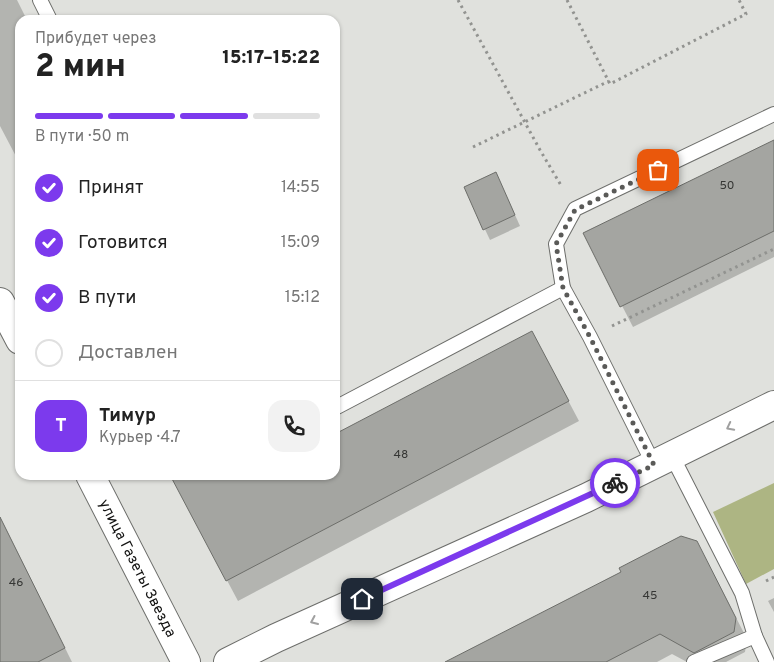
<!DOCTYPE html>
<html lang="ru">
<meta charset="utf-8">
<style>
body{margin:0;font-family:Overpass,sans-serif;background:#f2f2f2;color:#222;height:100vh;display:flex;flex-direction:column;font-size:19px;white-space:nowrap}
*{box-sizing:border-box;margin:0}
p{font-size:16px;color:#767676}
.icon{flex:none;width:28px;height:28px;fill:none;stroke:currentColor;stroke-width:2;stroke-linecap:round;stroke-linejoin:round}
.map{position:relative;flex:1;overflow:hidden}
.drawer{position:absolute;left:15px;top:15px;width:325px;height:465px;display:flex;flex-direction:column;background:#fff;border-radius:15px;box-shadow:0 1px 4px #0004}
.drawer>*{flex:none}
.pin{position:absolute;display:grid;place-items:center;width:42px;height:42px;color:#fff;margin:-21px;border-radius:10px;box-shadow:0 2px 8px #0006}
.courier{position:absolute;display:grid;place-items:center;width:50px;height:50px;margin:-25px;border:4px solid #7c3aed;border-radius:50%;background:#fff;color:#222;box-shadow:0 1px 6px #0007}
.summary em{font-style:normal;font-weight:800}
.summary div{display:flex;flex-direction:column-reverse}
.summary{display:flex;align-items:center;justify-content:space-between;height:85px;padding:0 20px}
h1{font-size:32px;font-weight:800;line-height:38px}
.bar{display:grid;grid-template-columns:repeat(4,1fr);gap:8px 5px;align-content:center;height:60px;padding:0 20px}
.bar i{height:6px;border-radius:4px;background:#e0e0e0}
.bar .current{background:#7c3aed}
.bar p{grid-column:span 4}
.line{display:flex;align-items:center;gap:12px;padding:0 20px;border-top:1px solid #e0e0e0}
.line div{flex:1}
.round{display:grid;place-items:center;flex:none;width:52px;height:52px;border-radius:15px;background:#f2f2f2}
ol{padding:0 20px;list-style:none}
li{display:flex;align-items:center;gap:15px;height:55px}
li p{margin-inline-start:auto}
li .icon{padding:5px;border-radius:50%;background:#7c3aed;color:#fff;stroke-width:4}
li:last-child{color:#767676}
li i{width:28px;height:28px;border:2px solid #e0e0e0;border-radius:50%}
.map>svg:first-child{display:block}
</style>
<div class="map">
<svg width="774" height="662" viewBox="0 0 774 662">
<rect width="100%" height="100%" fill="#e0e1dd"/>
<path fill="#adb583" d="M 774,483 L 774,569 L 746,584 L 713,512 Z"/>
<g fill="#0003">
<path d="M 0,0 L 17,0 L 27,20 L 20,20 L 20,164 L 0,126 Z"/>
<path d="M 774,141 L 774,257 L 633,327 L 585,234 Z"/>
<path d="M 501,184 L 520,226 L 490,240 L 465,187 Z"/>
<path d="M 543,353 L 579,421 L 238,601 L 171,475 L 335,475 L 335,435 Z"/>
<path d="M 0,517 L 72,662 L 0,662 Z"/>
<path d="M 708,563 L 747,639 L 745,652 L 726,662 L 687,662 L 672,654 L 657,662 L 448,662 L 623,573 Z"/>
<path d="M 774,598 L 774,612 L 768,601 Z"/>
</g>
<g fill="#a4a5a1" stroke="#6d6e6a">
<path d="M 774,140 L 774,231 L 620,307 L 583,233 Z"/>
<path d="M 496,172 L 515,215 L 483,230 L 464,187 Z"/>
<path d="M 532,331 L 569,401 L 226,581 L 170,475 L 335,475 L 335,434 Z"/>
<path d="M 0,517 L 65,648 L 38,662 L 0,662 Z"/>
<path d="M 681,536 L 697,541 L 736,618 L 734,632 L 694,653 L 660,634 L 606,662 L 445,662 L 621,572 L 619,568 Z"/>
</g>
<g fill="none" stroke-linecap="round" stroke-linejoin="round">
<g stroke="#6d6e6b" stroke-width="16">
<g id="service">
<path d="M 40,0 L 50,20"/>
<path d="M 335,408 L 563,288"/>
<path d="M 672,456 L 742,593 L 755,636 L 767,662"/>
<path d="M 654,465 L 590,337 L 563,288 L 556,244 L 575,209 L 774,114"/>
<path d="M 694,662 L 755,636"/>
</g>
</g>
<g stroke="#6d6e6b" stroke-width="30">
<g id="minor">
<path d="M 0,302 L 20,340"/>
<path d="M 90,475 L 186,662"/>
<path d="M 228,662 L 276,638 L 586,498 L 774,405"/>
</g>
</g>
<g stroke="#929390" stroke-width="3" stroke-dasharray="2.5 4" stroke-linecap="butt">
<path d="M 458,0 L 540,150 L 562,187"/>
<path d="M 567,0 L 610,84 L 746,14 L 739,0"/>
<path d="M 473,147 L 609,81"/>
<path d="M 612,326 L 774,249"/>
<path d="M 766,581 L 774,577"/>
</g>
<use href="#service" stroke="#fff" stroke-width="14"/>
<use href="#minor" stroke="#fff" stroke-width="28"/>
</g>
<defs><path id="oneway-chevron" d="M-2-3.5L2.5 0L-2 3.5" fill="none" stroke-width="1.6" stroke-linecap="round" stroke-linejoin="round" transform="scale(1.25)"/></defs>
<g stroke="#a0a0a0">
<use href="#oneway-chevron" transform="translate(730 427) rotate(153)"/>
<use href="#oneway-chevron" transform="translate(314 621) rotate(156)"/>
</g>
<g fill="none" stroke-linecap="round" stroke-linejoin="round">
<path stroke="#5a5a58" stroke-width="5" stroke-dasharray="0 9" d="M 615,483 L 654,465 L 590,337 L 563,288 L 556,244 L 575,210 L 658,170"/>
<path stroke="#7c3aed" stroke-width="6" d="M 362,599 L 615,483"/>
</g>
<g text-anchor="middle" stroke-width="4" stroke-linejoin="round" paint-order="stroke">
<g font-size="12" fill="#363735">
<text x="727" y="189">50</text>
<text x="401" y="458">48</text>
<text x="16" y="586">46</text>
<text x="650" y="599">45</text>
</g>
<g font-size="15" fill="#121211" stroke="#fff">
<text transform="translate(138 568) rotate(63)" y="5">улица Газеты Звезда</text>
</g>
</g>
</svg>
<div class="pin" style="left:658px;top:170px;background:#ea580c"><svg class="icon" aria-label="bag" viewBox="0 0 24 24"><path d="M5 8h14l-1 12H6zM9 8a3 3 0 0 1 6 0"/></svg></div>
<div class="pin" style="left:362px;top:599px;background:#1f2937"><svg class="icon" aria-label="home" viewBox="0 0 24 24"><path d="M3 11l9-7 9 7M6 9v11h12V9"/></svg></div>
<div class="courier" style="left:615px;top:483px"><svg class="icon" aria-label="bike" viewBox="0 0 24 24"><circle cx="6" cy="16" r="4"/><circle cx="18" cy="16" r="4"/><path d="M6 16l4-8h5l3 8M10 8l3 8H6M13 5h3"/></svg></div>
<section class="drawer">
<div class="summary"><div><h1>2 мин</h1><p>Прибудет через</p></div><em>15:17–15:22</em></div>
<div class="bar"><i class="current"></i><i class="current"></i><i class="current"></i><i></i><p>В пути · 50 m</p></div>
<ol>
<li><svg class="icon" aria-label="check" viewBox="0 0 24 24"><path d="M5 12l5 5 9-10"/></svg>Принят<p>14:55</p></li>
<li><svg class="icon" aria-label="check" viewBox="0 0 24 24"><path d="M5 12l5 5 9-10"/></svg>Готовится<p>15:09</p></li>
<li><svg class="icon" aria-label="check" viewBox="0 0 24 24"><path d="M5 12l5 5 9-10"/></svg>В пути<p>15:12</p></li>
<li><i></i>Доставлен</li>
</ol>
<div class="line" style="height:90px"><b class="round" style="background:#7c3aed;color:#fff">Т</b><div><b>Тимур</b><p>Курьер · 4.7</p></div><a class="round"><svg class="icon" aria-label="phone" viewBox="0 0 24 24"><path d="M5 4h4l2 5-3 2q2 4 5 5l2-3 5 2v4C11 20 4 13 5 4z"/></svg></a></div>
</section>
</div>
